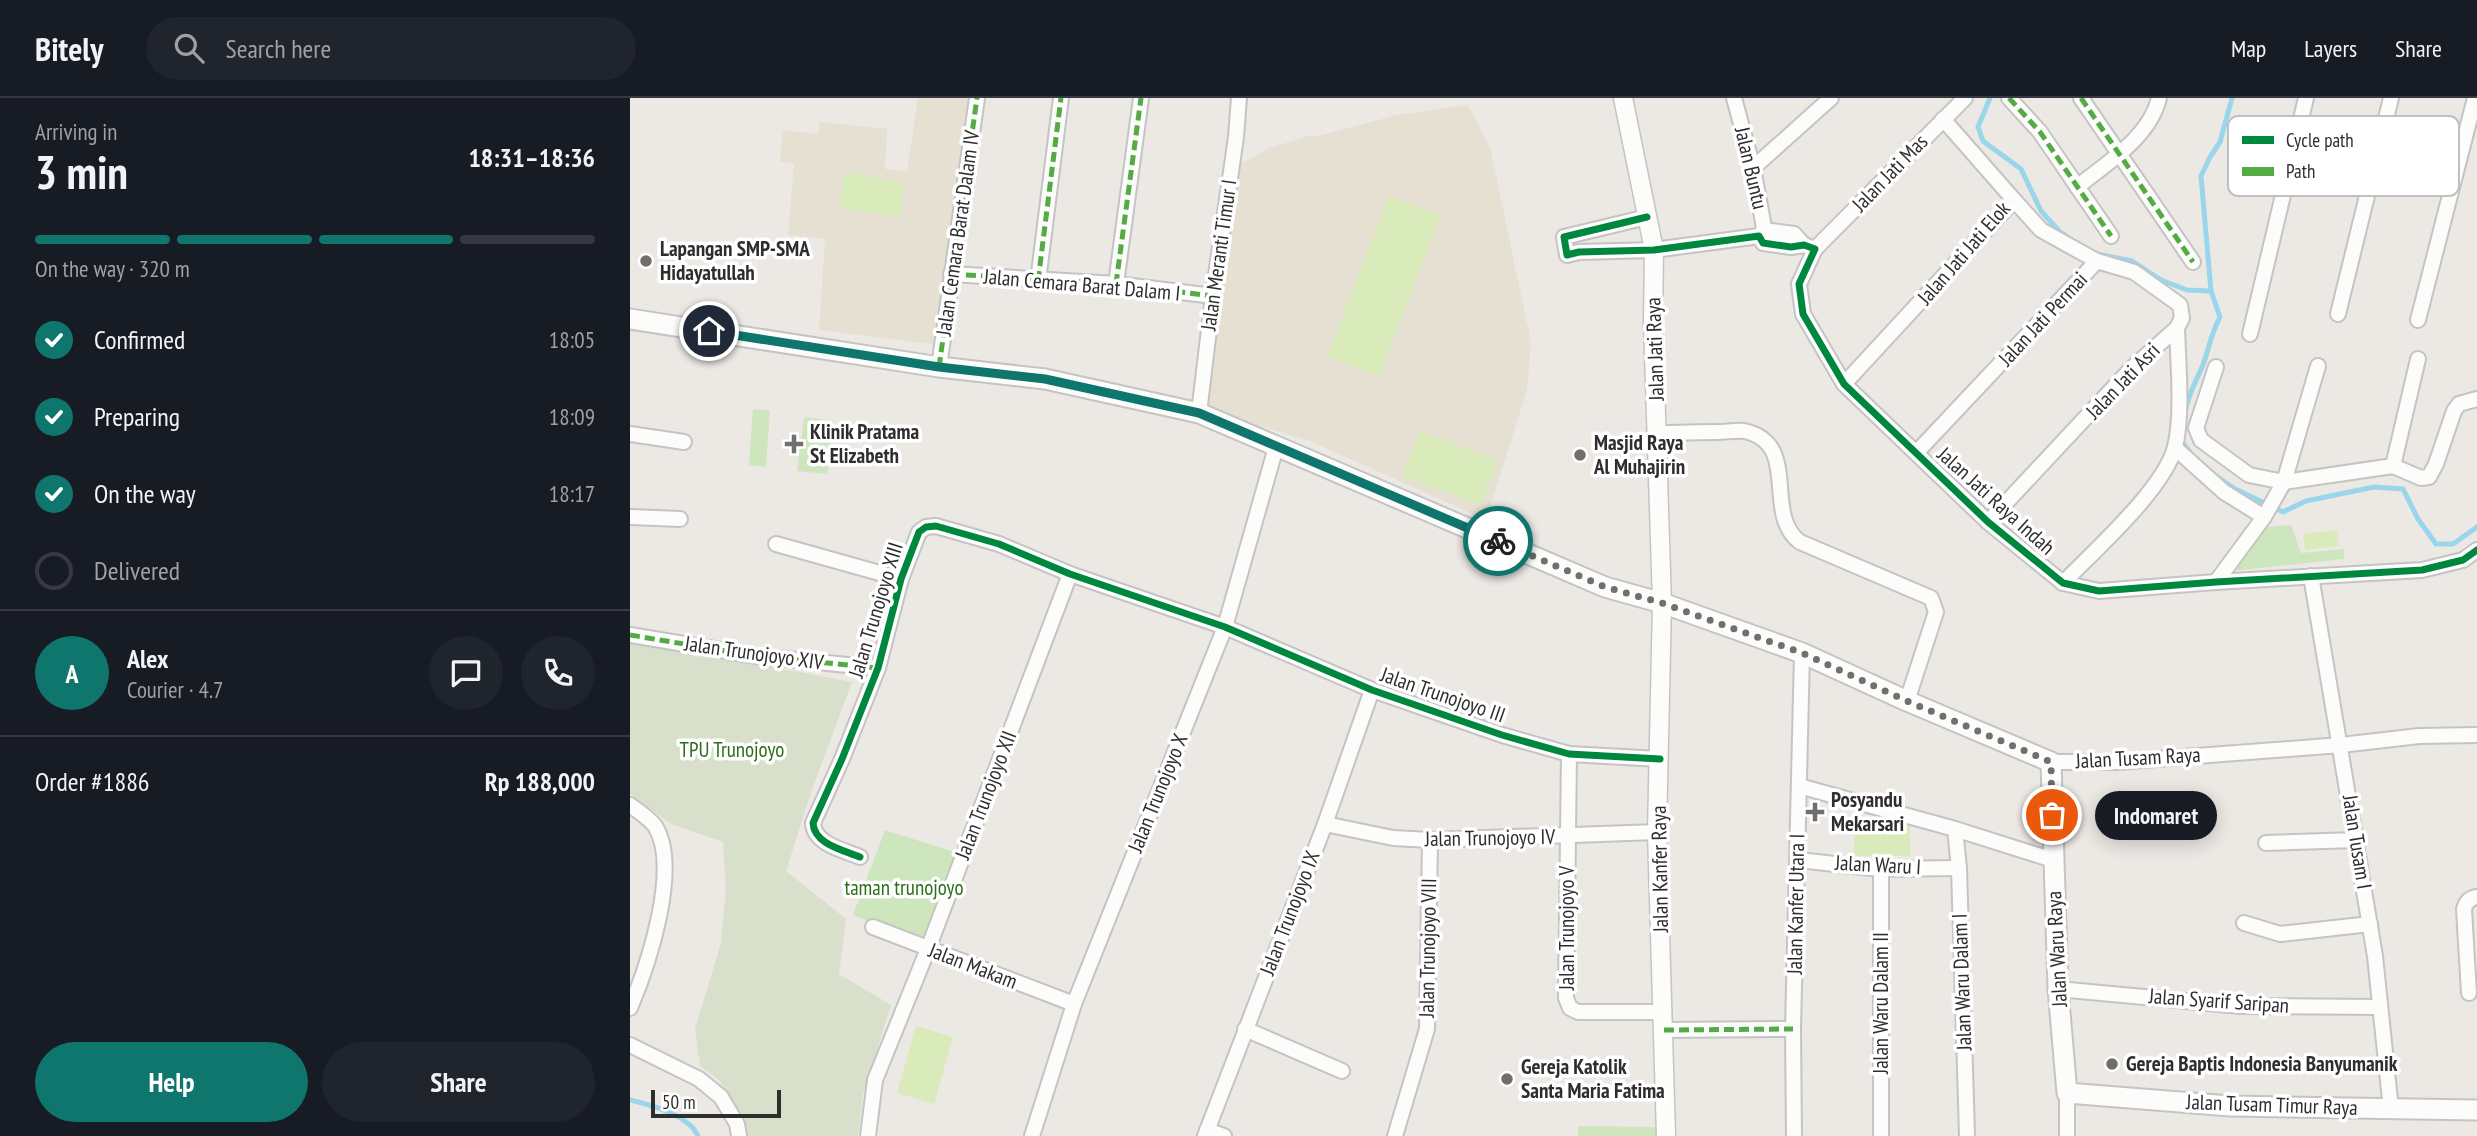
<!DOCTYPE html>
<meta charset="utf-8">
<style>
body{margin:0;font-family:"PT Sans Narrow",sans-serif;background:#20242c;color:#f1f3f6;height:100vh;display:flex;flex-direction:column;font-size:26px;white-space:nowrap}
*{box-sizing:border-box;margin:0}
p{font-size:23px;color:#9ea1a6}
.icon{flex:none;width:38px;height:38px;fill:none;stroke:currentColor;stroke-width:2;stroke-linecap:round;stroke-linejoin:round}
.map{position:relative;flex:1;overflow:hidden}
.details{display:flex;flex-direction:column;background:#171b24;width:630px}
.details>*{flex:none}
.scale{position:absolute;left:21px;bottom:18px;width:130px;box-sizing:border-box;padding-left:7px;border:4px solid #2e2e2e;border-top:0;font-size:19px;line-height:24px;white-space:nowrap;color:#2e2e2e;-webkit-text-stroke:5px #fff;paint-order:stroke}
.pin{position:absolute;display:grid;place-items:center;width:60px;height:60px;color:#fff;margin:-30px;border:4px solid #fff;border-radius:50%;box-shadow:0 2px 7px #0007}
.courier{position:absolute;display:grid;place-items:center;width:70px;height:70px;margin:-35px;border:5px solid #0f766e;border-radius:50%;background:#fff;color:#222;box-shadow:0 2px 9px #0007}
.bubble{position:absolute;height:49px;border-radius:24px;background:#171b24;box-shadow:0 4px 18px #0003;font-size:23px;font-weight:700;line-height:49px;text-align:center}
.headline em{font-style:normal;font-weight:700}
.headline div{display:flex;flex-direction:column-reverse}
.headline{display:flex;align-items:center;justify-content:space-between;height:119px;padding:0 35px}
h1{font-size:46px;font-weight:700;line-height:52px}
.bar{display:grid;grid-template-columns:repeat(4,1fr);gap:10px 7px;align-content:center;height:84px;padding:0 35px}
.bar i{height:9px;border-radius:5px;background:#363941}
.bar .selected{background:#0f766e}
.bar p{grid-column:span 4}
.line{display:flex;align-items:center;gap:18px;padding:0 35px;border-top:2px solid #363941}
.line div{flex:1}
.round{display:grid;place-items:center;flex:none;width:74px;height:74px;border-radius:37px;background:#20242c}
ol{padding:0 35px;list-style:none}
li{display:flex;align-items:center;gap:21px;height:77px}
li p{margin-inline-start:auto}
li .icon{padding:7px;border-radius:50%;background:#0f766e;color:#fff;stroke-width:4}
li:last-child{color:#9ea1a6}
li i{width:38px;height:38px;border:4px solid #363941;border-radius:50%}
.button{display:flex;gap:14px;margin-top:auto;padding:14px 35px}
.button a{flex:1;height:80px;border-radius:42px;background:#0f766e;color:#fff;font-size:28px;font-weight:700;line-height:80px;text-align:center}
.button a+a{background:#20242c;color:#f1f3f6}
header{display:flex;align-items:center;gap:42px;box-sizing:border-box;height:98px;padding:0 35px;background:#171b24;border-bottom:2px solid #363941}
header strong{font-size:33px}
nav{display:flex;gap:38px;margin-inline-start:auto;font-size:24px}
.search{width:490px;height:63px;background:#20242c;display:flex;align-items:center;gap:18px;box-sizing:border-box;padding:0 24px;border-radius:38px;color:#9ea1a6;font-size:26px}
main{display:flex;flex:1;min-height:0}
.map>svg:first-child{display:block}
</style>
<header>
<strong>Bitely</strong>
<div class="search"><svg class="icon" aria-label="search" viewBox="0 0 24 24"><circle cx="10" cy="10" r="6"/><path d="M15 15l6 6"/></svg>Search here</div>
<nav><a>Map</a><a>Layers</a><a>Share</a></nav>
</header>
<main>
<section class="details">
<div class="headline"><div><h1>3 min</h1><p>Arriving in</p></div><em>18:31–18:36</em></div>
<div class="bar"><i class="selected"></i><i class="selected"></i><i class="selected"></i><i></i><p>On the way · 320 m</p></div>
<ol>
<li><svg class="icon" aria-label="check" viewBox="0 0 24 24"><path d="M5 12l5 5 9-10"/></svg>Confirmed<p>18:05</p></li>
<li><svg class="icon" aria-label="check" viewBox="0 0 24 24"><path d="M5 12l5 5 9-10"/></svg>Preparing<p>18:09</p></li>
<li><svg class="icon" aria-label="check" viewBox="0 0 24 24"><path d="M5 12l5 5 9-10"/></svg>On the way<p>18:17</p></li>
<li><i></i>Delivered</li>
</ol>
<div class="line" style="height:126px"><b class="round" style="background:#0f766e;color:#fff">A</b><div><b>Alex</b><p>Courier · 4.7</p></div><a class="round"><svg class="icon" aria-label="chat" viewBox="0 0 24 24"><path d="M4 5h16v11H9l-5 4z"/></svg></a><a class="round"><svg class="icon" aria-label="phone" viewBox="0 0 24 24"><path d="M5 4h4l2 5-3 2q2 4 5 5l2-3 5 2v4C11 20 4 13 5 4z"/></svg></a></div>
<div class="line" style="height:91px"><div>Order #1886</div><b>Rp 188,000</b></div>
<div class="button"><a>Help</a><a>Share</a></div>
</section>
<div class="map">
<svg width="1847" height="1038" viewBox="0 0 1847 1038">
<rect width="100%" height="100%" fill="#ece8e4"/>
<g fill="#e6e0d3">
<path d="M 288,0 L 344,0 L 309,247 L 189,232 L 195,141 L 158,137 L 164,66 L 150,63 L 153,32 L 188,36 L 190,24 L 257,31 L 255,71 L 277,73 Z"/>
<path d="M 838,7 L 860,49 L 901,244 L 897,292 L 856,422 L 680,343 L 573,311 L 602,81 L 609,67 L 639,50 L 679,38 L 688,38 L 767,17 Z"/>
</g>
<g fill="#cee6be">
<path d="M 123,311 L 140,313 L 136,369 L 119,367 Z"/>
<path d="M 174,319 L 203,323 L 197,376 L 167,373 Z"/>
<path d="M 1661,427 L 1671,455 L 1714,451 L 1714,461 L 1602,473 L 1637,429 Z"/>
<path d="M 255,732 L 327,755 L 295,846 L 223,817 Z"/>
<path d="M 948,1028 L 1028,1029 L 1029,1038 L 948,1038 Z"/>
</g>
<path fill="#d8e0cc" d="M 0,542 L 222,584 L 180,697 L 156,773 L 216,821 L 209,876 L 261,907 L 233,997 L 228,1038 L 113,1038 L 111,1015 L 89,982 L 70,968 L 65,931 L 91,845 L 96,790 L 93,744 L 41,726 L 0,696 Z"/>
<g fill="#d9eabb">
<path d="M 215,74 L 275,85 L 269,120 L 208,109 Z"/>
<path d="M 759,98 L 811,118 L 749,278 L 697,258 Z"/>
<path d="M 789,333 L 868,362 L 851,407 L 772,378 Z"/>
<path d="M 1707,432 L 1709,448 L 1675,452 L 1673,436 Z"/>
<rect x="1224" y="728" width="56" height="30"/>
<path d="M 286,928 L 323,939 L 304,1006 L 267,995 Z"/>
</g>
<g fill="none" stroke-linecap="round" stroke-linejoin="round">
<g stroke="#99d6ec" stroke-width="5">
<path d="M 1360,0 L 1348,29 L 1353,43 L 1391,71 L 1411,113 L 1429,133 L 1442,142"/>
<path d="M 1462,155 L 1502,163 L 1531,182 L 1557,192 L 1581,193"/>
<path d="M 1555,314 C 1558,297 1566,283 1573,267 C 1579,250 1581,236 1590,219 L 1581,193 L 1571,78 L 1580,59 L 1590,44 L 1602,0"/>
<path d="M 1550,341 L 1563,358"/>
<path d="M 1583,376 L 1605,391 L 1653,414 L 1676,403 L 1744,389 L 1773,391 L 1788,421 L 1806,446 L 1823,446 L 1847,429"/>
<path d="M 0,1002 C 21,1007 59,1017 68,1038"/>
</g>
<g stroke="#c5c4c5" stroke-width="18">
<g id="minor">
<path d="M 1104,0 L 1123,70 L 1133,124 L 1134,132 L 1129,138"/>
<path d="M 1379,0 L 1410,34 L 1481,138"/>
<path d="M 1451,0 L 1563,164"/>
<path d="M 1123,70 L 1201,0"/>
<path d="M 1447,89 C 1477,65 1520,39 1529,0"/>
<path d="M 1017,119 L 934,139 L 937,157 L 949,154 L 1024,152 L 1129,138 L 1133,145 L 1161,149 L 1174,147 L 1185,151 L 1169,186 L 1173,216 L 1214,286 L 1358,424 L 1433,485 L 1469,493 L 1586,484 L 1792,472 L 1833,462 L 1847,452"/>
<path d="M 1134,132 L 1164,136 L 1174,147"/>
<path d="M 1185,151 L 1335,0"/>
<path d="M 321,176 L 486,186 L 583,198"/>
<path d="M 408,183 L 431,0"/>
<path d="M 486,186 L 511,0"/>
<path d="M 1708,216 L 1761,0"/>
<path d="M 1788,222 L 1845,0"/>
<path d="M 1620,236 L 1676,0"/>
<path d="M 309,269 L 347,0"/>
<path d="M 1586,269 L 1566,330 L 1571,342 L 1619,377 L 1654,384 L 1763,368 L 1791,380 L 1799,379 L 1806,366 L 1824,313 L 1829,306 L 1847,301"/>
<path d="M 1214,286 L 1384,102 L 1313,21"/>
<path d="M 569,315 L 583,198 L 606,39 L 609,0"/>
<path d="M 1028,335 C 1048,335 1068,334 1087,334 C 1096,334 1106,332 1114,333 C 1172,345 1132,416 1170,444 L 1301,500 L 1306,514 L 1277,603"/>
<path d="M 0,336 L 54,344"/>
<path d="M 1545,350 L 1594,394 L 1634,419"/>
<path d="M 1286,355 L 1467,163 L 1411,132 L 1384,102"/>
<path d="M 1763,368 L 1788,261"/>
<path d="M 0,419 L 50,421"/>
<path d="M 1358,424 L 1501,271 L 1547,230 L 1552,220 L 1550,207 L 1504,174 L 1467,163"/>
<path d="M 146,446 L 271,481"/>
<path d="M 1681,478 L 1745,858 L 1761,1012"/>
<path d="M 1586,484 L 1634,419 L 1654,384 L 1688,268"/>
<path d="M 1433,485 C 1465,452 1534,391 1545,349 C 1553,317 1548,263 1547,230"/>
<path d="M 0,537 L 126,558 L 248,570"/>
<path d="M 939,656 L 936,900 L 940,910 L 948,914 L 1034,914"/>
<path d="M 1421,664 L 1488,664 L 1711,647 L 1789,638 L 1847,637"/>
<path d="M 1169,688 L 1325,731 L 1423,762"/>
<path d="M 0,707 C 8,713 19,720 25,728 C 51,769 18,868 0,910"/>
<path d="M 695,726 L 763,740 L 800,742 L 1027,734"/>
<path d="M 1325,731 L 1329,770 L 1337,1038"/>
<path d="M 1636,745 L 1726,742"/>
<path d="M 230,759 C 213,752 184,746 183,725 L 212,661 L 248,570 L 271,481 L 289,434 L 296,429 L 306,428 L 369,446 L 440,476 L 595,529 L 742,592 L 872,637 L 939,656 L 1030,661"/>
<path d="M 1168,762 L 1251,771 L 1329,770"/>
<path d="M 1614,825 L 1650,836 L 1740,826"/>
<path d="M 243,829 L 444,906"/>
<path d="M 1428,891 L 1610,908 L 1750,909"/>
<path d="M 1839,895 L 1834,811 C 1836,804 1840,800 1847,799"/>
<path d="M 615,931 L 712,973"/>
<path d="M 1034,932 L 1163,931"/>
<path d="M 0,947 L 69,981 L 91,999 L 107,1026 L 109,1038"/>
<path d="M 1437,995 L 1437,1038"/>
<path d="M 577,1032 L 594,1038"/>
<path d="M 238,1038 L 245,982 L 298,851 L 440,476"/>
<path d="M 402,1038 L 444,906 L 595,529 L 646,349"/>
<path d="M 575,1038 L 695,726 L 742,592"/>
<path d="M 765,1038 L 797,931 L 800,742"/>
<path d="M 1164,1038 L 1163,931 L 1172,555"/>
<path d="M 1251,1038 L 1251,771"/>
</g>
</g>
<g stroke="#c5c4c5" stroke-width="21">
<path id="tertiary" d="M 993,0 L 1024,152 L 1023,224 L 1032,505 L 1027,734 L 1036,1038"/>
</g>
<g stroke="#c5c4c5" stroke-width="23">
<path id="secondary" d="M 0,221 L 309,269 L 415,281 L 569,315 L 975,489 L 1032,505 L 1172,555 L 1277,603 L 1421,664 L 1428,891 L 1437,995 L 1600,1008 L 1847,1012"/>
</g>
<use href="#minor" stroke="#fcfcfb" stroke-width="14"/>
<use href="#tertiary" stroke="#fcfcfb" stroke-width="18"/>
<use href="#secondary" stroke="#fcfcfb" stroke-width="19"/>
<g stroke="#54ab44" stroke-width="5" stroke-dasharray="10 5" stroke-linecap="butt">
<path d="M 1379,0 L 1410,34 L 1481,138"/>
<path d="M 1451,0 L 1563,164"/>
<path d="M 321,176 L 486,186 L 583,198"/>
<path d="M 408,183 L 431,0"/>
<path d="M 486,186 L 511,0"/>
<path d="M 309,269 L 347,0"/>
<path d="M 0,537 L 126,558 L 248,570 L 245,577"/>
<path d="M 1034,932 L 1163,931"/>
</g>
<g stroke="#fff" stroke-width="11">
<g id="cycleway">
<path d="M 1017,119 L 934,139 L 937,157 L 949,154 L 1024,152 L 1129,138 L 1133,145 L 1161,149 L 1174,147 L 1185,151 L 1169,186 L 1173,216 L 1214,286 L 1358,424 L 1433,485 L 1469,493 L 1586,484 L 1792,472 L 1833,462 L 1847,452"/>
<path d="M 230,759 C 213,752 184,746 183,725 L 212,661 L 248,570 L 271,481 L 289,434 L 296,429 L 306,428 L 369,446 L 440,476 L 595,529 L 742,592 L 872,637 L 939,656 L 1030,661"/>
</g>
</g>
<use href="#cycleway" stroke="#00873e" stroke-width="7"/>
</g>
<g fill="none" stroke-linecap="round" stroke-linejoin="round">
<path stroke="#706f6e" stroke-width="7" stroke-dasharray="0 12.6" d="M 868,443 L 975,489 L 1032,505 L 1172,555 L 1277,603 L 1421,664 L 1422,717"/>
<path stroke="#0f766e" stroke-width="9" d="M 79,233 L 309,269 L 415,281 L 569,315 L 868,443"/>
</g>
<g fill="#706f6e" stroke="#fff" stroke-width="2.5">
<circle cx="16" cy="163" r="7"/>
<path d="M160.5 335.5h7v7h7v7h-7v7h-7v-7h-7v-7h7z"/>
<circle cx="950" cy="357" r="7"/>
<path d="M1181.5 703.5h7v7h7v7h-7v7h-7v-7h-7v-7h7z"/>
<circle cx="1482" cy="966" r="7"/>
<circle cx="877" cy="981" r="7"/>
</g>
<g text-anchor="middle" stroke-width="7" stroke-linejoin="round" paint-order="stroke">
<g font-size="21" fill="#2e2e2e" stroke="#fff">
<text transform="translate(1121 70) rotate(77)" y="7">Jalan Buntu</text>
<text transform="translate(1260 75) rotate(-46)" y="7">Jalan Jati Mas</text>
<text transform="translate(328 135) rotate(-82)" y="7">Jalan Cemara Barat Dalam IV</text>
<text transform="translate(1334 155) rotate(-49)" y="7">Jalan Jati Jati Elok</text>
<text transform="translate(589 157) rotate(-82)" y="7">Jalan Meranti Timur I</text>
<text transform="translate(452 187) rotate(5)" y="7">Jalan Cemara Barat Dalam I</text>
<text transform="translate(1413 221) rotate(-47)" y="7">Jalan Jati Permai</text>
<text transform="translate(1025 251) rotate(-92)" y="7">Jalan Jati Raya</text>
<text transform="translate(1493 283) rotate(-46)" y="7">Jalan Jati Asri</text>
<text transform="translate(1366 403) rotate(42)" y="7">Jalan Jati Raya Indah</text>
<text transform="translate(246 512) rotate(-73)" y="7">Jalan Trunojoyo XIII</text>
<text transform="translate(124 555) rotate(8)" y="7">Jalan Trunojoyo XIV</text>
<text transform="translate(813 597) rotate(19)" y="7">Jalan Trunojoyo III</text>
<text transform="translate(1508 660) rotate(-3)" y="7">Jalan Tusam Raya</text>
<text transform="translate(528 695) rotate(-68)" y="7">Jalan Trunojoyo X</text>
<text transform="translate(356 697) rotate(-69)" y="7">Jalan Trunojoyo XII</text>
<text transform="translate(860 740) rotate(-1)" y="7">Jalan Trunojoyo IV</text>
<text transform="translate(1727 744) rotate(81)" y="7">Jalan Tusam I</text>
<text transform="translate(1248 767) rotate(3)" y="7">Jalan Waru I</text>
<text transform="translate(1030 771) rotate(-91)" y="7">Jalan Kanfer Raya</text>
<text transform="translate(1166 806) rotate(-89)" y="7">Jalan Kanfer Utara I</text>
<text transform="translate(660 815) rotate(-69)" y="7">Jalan Trunojoyo IX</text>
<text transform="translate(937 830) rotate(-90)" y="7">Jalan Trunojoyo V</text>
<text transform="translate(798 850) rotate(-89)" y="7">Jalan Trunojoyo VIII</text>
<text transform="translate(1427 851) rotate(-93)" y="7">Jalan Waru Raya</text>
<text transform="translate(343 868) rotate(21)" y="7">Jalan Makam</text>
<text transform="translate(1332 884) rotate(-92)" y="7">Jalan Waru Dalam I</text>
<text transform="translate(1589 903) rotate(4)" y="7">Jalan Syarif Saripan</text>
<text transform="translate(1251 905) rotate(-90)" y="7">Jalan Waru Dalam II</text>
<text transform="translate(1642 1007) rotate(2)" y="7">Jalan Tusam Timur Raya</text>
</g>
<g font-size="21" font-weight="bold" fill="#2e2e2e" stroke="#fff" text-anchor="start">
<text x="30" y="158">Lapangan SMP-SMA<tspan x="30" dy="24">Hidayatullah</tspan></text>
<text x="180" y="341">Klinik Pratama<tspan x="180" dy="24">St Elizabeth</tspan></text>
<text x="964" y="352">Masjid Raya<tspan x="964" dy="24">Al Muhajirin</tspan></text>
<text x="1201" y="709">Posyandu<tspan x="1201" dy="24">Mekarsari</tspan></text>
<text x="1496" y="973">Gereja Baptis Indonesia Banyumanik</text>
<text x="891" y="976">Gereja Katolik<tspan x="891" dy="24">Santa Maria Fatima</tspan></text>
</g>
<g font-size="21" fill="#2c6e1b" stroke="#fff">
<text x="102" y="659">TPU Trunojoyo</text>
<text x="274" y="797">taman trunojoyo</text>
</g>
</g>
<rect x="1598" y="18" width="231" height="80" rx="10" fill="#fff" stroke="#c0c0c0" stroke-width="2"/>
<rect x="1612" y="38" width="32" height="8" fill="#00873e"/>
<rect x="1612" y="69" width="32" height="9" fill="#54ab44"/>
<g font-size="19" fill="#2e2e2e">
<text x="1656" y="49">Cycle path</text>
<text x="1656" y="80">Path</text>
</g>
</svg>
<div class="scale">50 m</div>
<div class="pin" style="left:1422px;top:717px;background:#ea580c"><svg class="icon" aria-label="bag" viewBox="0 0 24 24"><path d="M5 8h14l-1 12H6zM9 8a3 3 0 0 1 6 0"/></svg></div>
<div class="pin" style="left:79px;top:233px;background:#1f2937"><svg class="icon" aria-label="home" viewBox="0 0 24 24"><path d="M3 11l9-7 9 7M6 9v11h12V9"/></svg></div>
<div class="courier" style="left:868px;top:443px"><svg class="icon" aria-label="bike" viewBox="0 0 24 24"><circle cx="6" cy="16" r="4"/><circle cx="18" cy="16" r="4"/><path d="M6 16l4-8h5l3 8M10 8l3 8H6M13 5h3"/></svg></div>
<div class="bubble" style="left:1465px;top:693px;width:122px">Indomaret</div>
</div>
</main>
